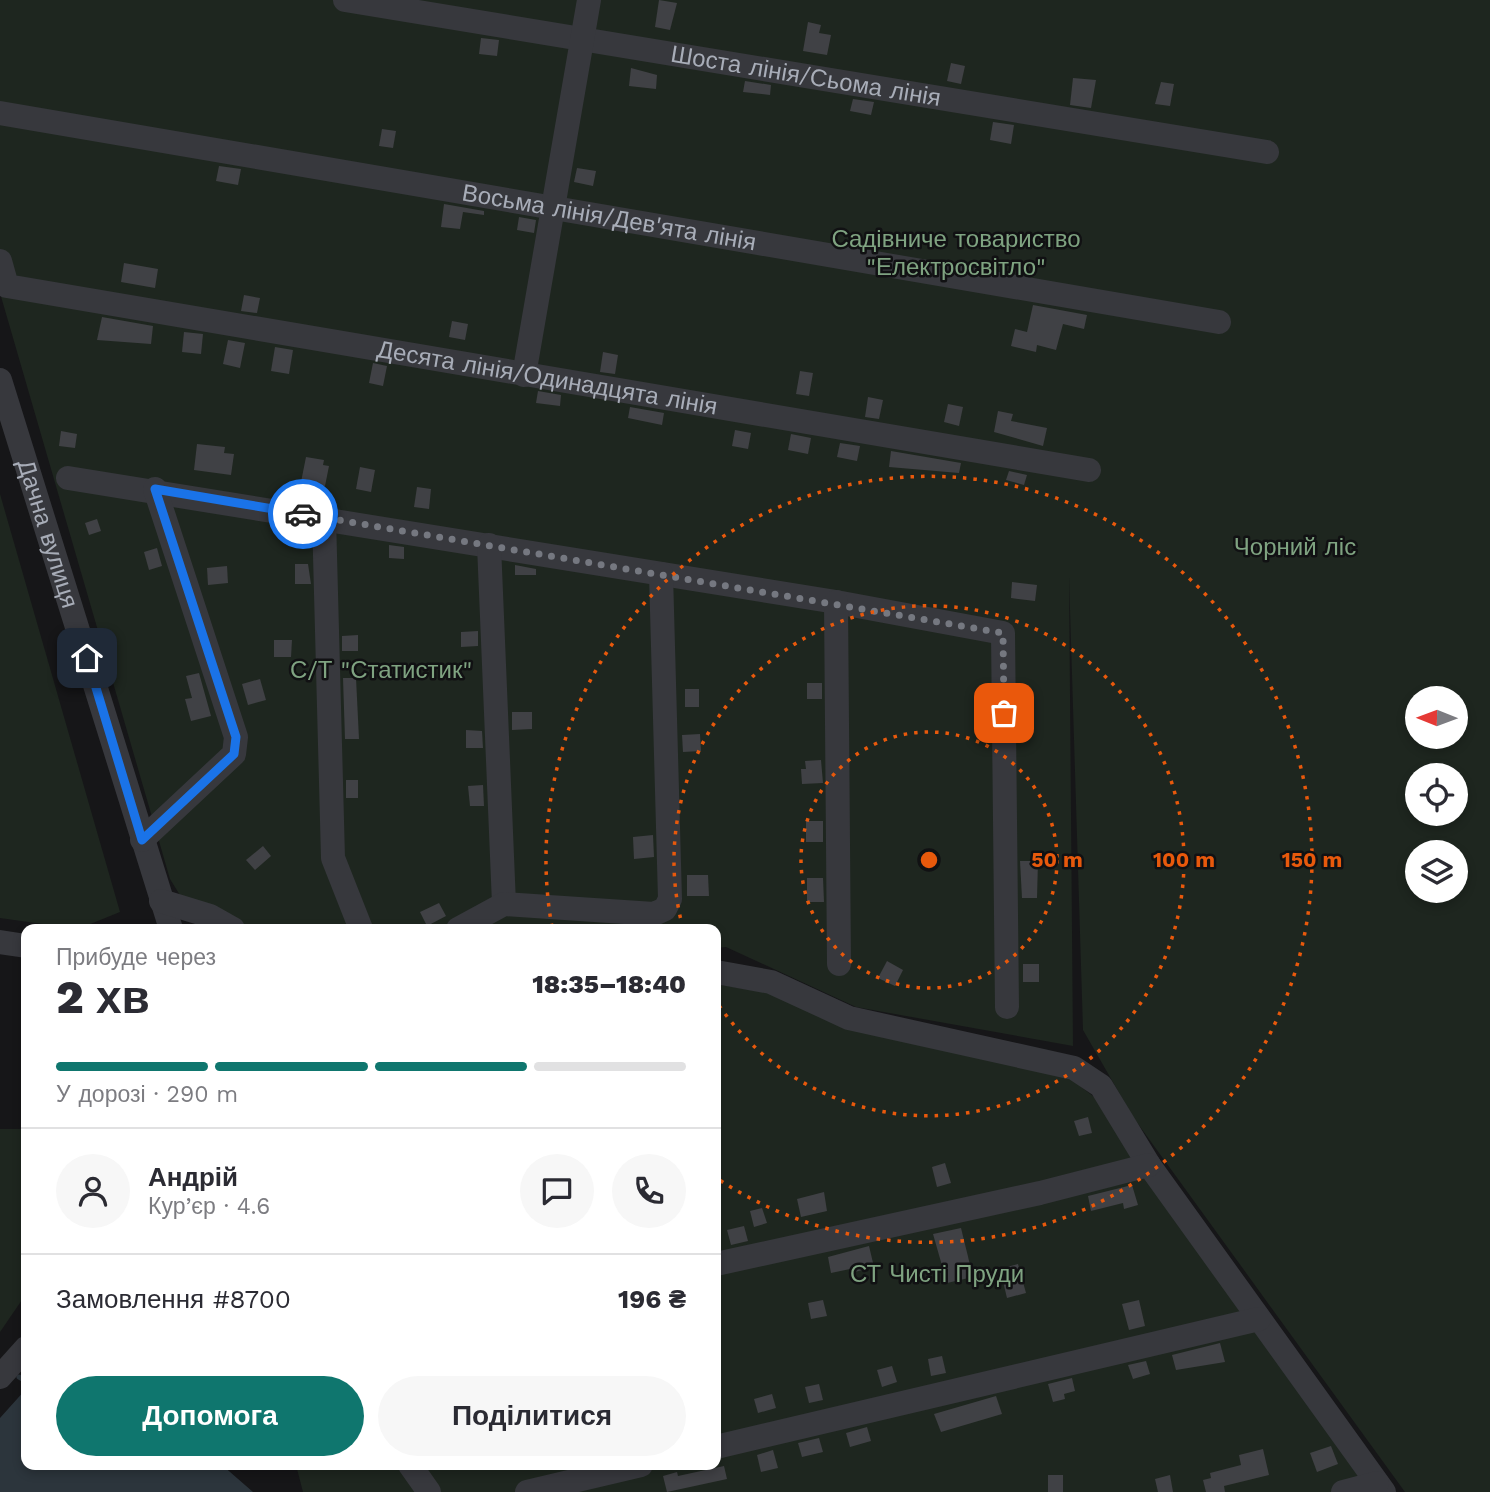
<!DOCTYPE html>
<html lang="uk">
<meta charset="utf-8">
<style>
body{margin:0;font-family:"Work Sans",sans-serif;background:#f7f7f7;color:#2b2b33;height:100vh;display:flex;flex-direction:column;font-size:26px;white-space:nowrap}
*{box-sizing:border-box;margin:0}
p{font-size:23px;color:#7c7c81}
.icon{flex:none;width:38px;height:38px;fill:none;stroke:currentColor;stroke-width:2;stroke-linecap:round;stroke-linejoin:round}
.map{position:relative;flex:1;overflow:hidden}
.side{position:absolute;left:21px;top:924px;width:700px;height:546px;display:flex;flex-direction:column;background:#fff;border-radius:14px;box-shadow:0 4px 10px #0003}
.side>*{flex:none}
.needle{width:46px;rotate:271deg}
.tools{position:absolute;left:1405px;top:686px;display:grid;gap:14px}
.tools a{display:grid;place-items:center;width:63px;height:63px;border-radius:50%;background:#fff;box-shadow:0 4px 10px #0003;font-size:35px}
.pin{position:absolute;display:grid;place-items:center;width:60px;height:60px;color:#fff;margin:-30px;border-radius:14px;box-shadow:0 4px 10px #0006}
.courier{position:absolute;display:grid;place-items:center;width:70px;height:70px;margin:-35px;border:5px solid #1a73e8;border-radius:50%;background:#fff;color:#222;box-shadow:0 2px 9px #0007}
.headline em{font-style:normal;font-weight:800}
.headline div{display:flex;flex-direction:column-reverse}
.headline{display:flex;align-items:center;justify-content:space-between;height:119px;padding:0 35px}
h1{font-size:46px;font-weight:800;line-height:52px}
.bar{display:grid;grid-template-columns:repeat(4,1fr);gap:10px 7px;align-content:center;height:84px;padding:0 35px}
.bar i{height:9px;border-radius:5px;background:#e1e1e2}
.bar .current{background:#0f766e}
.bar p{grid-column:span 4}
.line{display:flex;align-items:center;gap:18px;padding:0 35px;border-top:2px solid #e1e1e2}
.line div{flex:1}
.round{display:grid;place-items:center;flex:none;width:74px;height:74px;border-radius:37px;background:#f7f7f7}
.primary-button{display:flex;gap:14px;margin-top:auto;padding:14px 35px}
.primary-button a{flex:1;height:80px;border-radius:42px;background:#0f766e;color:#fff;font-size:28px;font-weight:800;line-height:80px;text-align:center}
.primary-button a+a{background:#f7f7f7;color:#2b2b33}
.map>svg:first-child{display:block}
</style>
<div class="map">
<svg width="1490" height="1492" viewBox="0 0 1490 1492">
<rect width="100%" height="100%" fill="#161618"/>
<g fill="#1e261f" fill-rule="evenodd">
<path d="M 0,0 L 1490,0 L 1490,1492 L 1405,1492 L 1133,1117 L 1083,1030 L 1069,577 L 1073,1046 L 856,1007 L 726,947 L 716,948 L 716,929 L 201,929 L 170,879 L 0,293 ZM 1418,698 L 1456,698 L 1456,737 L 1418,737 ZM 1418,775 L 1456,775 L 1456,814 L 1418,814 ZM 1418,852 L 1456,852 L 1456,891 L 1418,891 Z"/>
<path d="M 0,494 L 120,912 L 78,929 L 0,918 Z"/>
<path d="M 716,984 L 769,993 L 1071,1079 L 1098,1100 L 1373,1492 L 303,1492 L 296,1465 L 716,1465 Z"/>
<path d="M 26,1129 L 26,1294 L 0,1332 L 0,1129 Z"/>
</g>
<path fill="#2c353c" d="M 26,1389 L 26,1465 L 222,1465 L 253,1492 L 0,1492 L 0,1418 Z"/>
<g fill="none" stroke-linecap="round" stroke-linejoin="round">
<path stroke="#2c353c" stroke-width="5" d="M 19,1377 L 26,1381"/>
</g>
<g fill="#404145">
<path d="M 659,0 L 677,3 L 670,30 L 655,27 Z"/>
<path d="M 808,22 L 821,25 L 819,33 L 831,35 L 827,55 L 803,51 Z"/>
<path d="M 481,38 L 499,40 L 497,56 L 479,54 Z"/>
<path d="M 951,63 L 965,66 L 961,84 L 947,81 Z"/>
<path d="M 631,68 L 657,75 L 656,89 L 629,86 Z"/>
<path d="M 1073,78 L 1096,80 L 1091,108 L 1070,105 Z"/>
<path d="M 745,81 L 771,85 L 770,95 L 743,92 Z"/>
<path d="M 1161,82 L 1174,84 L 1170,106 L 1155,104 Z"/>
<path d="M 853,99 L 874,102 L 871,115 L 850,111 Z"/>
<path d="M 993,122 L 1014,125 L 1011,144 L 990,140 Z"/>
<path d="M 382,129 L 396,131 L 393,148 L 379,146 Z"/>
<path d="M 219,166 L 241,169 L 238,185 L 216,181 Z"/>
<path d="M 577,168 L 596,171 L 593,186 L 574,182 Z"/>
<path d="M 444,204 L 484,211 L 484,215 L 463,212 L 460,229 L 441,227 Z"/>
<path d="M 519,217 L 536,220 L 534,233 L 517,230 Z"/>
<path d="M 124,263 L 158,269 L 155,288 L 121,282 Z"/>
<path d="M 244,295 L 260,298 L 257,313 L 241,311 Z"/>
<path d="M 1033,305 L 1087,315 L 1084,329 L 1063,324 L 1056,350 L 1037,345 L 1036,352 L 1011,346 L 1015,329 L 1027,332 Z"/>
<path d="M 102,317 L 153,326 L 151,344 L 97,340 Z"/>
<path d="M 452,321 L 468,324 L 465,340 L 449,337 Z"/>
<path d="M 184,332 L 203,334 L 201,354 L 182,352 Z"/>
<path d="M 228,340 L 245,343 L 240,368 L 223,364 Z"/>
<path d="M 275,347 L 293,350 L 289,374 L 271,371 Z"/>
<path d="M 603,352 L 618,355 L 615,374 L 600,372 Z"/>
<path d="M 373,363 L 387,366 L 383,386 L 369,383 Z"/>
<path d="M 800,371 L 813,373 L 809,396 L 796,394 Z"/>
<path d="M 538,391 L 561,395 L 560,406 L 536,403 Z"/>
<path d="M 868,397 L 883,400 L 879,419 L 865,417 Z"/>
<path d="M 948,404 L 963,407 L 959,426 L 944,422 Z"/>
<path d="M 630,407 L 664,413 L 662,425 L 628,418 Z"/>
<path d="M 998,411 L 1013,414 L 1011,421 L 1047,428 L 1043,446 L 994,432 Z"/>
<path d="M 735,430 L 751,433 L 748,449 L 732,446 Z"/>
<path d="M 61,431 L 77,434 L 75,448 L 59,446 Z"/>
<path d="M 791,434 L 811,438 L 808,454 L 788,450 Z"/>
<path d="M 840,443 L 860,446 L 857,461 L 837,457 Z"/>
<path d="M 197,444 L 225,447 L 224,453 L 234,454 L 231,475 L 194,470 Z"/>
<path d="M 891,451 L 961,463 L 959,473 L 889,467 Z"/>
<path d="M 306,457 L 324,460 L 323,465 L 329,466 L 325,486 L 301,482 Z"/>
<path d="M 360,467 L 375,470 L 371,492 L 356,489 Z"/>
<path d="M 1009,471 L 1027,475 L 1024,485 L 1006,480 Z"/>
<path d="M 417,487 L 431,489 L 429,509 L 414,507 Z"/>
<path d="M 97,519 L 101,531 L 89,535 L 85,523 Z"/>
<path d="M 389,545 L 404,547 L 404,559 L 389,558 Z"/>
<path d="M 157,548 L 162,566 L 149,570 L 144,552 Z"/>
<path d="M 295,564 L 308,564 L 311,584 L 295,584 Z"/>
<path d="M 515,565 L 536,569 L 536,575 L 515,575 Z"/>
<path d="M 227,566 L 228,583 L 208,585 L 207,568 Z"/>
<path d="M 1012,582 L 1037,585 L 1035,601 L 1011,598 Z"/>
<path d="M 478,631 L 478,646 L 461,647 L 461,632 Z"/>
<path d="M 358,635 L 358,651 L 342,651 L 342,636 Z"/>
<path d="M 274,640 L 292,640 L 291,657 L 274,657 Z"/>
<path d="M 199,673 L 211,716 L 191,721 L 185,699 L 192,698 L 186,676 Z"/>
<path d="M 343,678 L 356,678 L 359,739 L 345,739 Z"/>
<path d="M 260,679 L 266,700 L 248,705 L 242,684 Z"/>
<rect x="807" y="683" width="15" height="16"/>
<rect x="685" y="689" width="14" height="18"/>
<path d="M 512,712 L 532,712 L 532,729 L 512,730 Z"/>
<path d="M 466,730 L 482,731 L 483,748 L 466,748 Z"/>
<path d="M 700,734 L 701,751 L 683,752 L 682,735 Z"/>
<path d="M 821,760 L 823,783 L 802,784 L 801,769 L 806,769 L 805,761 Z"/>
<rect x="346" y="780" width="12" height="18"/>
<path d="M 483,785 L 484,806 L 470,806 L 468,786 Z"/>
<rect x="806" y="821" width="17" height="21"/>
<path d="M 653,835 L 654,857 L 634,859 L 633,837 Z"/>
<path d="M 263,846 L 271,856 L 255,870 L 246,860 Z"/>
<path d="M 1020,861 L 1038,861 L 1037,898 L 1022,898 Z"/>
<path d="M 687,875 L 708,875 L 709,896 L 687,896 Z"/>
<path d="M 807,878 L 823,878 L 824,902 L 807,902 Z"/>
<path d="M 439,903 L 446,916 L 427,926 L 420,912 Z"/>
<path d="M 887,961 L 903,970 L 895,986 L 878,978 Z"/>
<rect x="1023" y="964" width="16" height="18"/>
<path d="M 1088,1117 L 1092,1133 L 1079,1136 L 1074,1121 Z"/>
<path d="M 945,1163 L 951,1183 L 937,1187 L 932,1167 Z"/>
<path d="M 1132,1185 L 1138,1205 L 1124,1209 L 1123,1203 L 1091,1211 L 1088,1196 Z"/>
<path d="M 824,1192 L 827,1211 L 801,1217 L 797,1199 Z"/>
<path d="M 762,1208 L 767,1223 L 754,1227 L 750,1211 Z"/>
<path d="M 744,1226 L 748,1241 L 731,1245 L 727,1230 Z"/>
<path d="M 961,1228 L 973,1277 L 947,1283 L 933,1234 Z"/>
<path d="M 869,1246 L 874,1267 L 851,1273 L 850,1269 L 831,1273 L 828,1257 Z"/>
<path d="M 1018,1264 L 1026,1293 L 1007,1298 L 1000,1269 Z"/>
<path d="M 823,1300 L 827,1316 L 811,1319 L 808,1303 Z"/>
<path d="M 1139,1300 L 1145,1326 L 1129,1330 L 1122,1304 Z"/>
<path d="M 1220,1343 L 1225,1362 L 1176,1370 L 1172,1355 Z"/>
<path d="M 942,1356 L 946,1373 L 931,1376 L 928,1359 Z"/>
<path d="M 1146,1361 L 1150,1374 L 1133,1379 L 1128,1365 Z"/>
<path d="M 892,1366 L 897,1382 L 882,1387 L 877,1370 Z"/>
<path d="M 1072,1378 L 1075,1391 L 1064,1394 L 1065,1399 L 1053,1402 L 1048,1384 Z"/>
<path d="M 819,1384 L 823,1400 L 809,1403 L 805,1387 Z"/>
<path d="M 772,1394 L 776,1408 L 758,1413 L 754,1399 Z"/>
<path d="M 996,1396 L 1002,1414 L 941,1432 L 934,1414 Z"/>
<path d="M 867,1427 L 871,1441 L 850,1447 L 846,1433 Z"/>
<path d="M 819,1438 L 823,1452 L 802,1457 L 798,1443 Z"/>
<path d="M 1331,1446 L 1338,1464 L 1317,1472 L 1310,1453 Z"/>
<path d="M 1263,1449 L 1269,1475 L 1224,1486 L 1225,1492 L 1206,1492 L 1203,1480 L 1211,1478 L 1210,1473 L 1241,1465 L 1239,1455 Z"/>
<path d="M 773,1450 L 778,1468 L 761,1472 L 757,1455 Z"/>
<path d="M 724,1466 L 727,1479 L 667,1492 L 663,1476 L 677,1472 L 678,1476 Z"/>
<rect x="1048" y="1475" width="15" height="17"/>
<path d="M 1170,1475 L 1173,1492 L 1158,1492 L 1155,1479 Z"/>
</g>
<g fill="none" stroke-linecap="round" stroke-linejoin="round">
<g stroke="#37383d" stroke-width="24">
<path id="s1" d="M 345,0 L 1267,152"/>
<path id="s2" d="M 0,113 L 1219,322"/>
<path id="s3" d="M 0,261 L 7,286 L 1089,470"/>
<path d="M 524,375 L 589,0"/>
<path id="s4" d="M 0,380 L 171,929"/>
<path d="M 68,478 L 836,602 L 1003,633 L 1007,1007"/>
<path d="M 324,517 L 333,858 L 361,929"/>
<path d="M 489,545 L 504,904"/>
<path d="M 836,602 L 839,964"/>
<path d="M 142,840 L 234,754 L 236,737 L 155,489"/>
<path d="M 161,901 L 210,916 L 233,929"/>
<path d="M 458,929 L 504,904 L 654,914 L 665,909 L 670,899 L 661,574"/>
<path d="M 0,942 L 26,946"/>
<path d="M 716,972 L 771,982 L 849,1018 L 1074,1068 L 1101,1086 L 1149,1165 L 1384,1492"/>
<path d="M 716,1264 L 1040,1193 L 1149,1165"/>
<path d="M 0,1377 L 26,1348"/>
<path d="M 716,1447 L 1259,1319"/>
<path d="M 410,1465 L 429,1492"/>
<path d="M 527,1492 L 641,1465"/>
<path d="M 1343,1492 L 1377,1483"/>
</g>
</g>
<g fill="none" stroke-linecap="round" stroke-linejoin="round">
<path stroke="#757880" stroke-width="7" stroke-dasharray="0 12.6" d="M 303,514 L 1003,633 L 1004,713"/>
<path stroke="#1a73e8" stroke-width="9" d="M 87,658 L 142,840 L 234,754 L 236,737 L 155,489 L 303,514"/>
</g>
<g fill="none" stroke="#e8590c" stroke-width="3.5" stroke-dasharray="3.5 7">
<circle cx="929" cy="860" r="128"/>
<path d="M683 928A255 255 0 1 1 716 1001"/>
<path d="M552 927A383 383 0 1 1 718 1179"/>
</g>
<g text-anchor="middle" stroke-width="5" stroke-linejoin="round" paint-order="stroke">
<g font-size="24" fill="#a8adb8" stroke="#111113">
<text dy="8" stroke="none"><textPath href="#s1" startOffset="467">Шоста лінія/Сьома лінія</textPath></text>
<text dy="8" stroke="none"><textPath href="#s2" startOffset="618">Восьма лінія/Дев'ята лінія</textPath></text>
<text dy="8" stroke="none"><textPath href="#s3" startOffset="574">Десята лінія/Одинадцята лінія</textPath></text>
<text dy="8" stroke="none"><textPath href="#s4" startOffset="161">Дачна вулиця</textPath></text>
</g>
<g font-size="24" fill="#7fa381" stroke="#111113">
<text x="956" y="247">Садівниче товариство<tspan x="956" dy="28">"Електросвітло"</tspan></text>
<text x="1295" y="555">Чорний ліс</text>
<text x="381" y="678">С/Т "Статистик"</text>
<text x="937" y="1282">СТ Чисті Пруди</text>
</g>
</g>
<circle cx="929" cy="860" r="10" fill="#e8590c" stroke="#111113" stroke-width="3.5"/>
<g font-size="21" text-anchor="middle" font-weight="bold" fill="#e8590c" stroke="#111113" stroke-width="5" stroke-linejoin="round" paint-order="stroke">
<text x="1057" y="867">50 m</text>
<text x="1184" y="867">100 m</text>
<text x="1312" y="867">150 m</text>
</g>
</svg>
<div class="tools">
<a><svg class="needle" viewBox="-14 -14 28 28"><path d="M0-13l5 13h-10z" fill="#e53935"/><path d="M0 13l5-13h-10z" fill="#7c7c81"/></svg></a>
<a><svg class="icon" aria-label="locate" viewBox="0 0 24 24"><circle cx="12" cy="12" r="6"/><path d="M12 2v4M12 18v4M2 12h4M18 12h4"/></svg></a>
<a><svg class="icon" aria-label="layers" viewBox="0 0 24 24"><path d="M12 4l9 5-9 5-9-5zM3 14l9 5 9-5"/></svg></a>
</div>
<div class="pin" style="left:1004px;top:713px;background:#ea580c"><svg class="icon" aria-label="bag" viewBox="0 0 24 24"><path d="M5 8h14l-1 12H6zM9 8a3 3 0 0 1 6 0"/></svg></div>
<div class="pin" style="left:87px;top:658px;background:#1f2937"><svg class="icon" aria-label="home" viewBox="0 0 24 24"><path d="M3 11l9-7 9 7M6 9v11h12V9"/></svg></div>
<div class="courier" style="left:303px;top:514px"><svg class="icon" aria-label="car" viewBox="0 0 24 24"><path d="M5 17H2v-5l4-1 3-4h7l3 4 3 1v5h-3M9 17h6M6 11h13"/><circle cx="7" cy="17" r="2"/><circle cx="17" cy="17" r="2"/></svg></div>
<section class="side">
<div class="headline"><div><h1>2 хв</h1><p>Прибуде через</p></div><em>18:35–18:40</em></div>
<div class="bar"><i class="current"></i><i class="current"></i><i class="current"></i><i></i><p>У дорозі · 290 m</p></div>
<div class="line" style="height:126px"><a class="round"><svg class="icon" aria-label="person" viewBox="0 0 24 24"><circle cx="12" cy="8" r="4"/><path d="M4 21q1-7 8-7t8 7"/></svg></a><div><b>Андрій</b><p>Кур’єр · 4.6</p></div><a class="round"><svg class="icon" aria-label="chat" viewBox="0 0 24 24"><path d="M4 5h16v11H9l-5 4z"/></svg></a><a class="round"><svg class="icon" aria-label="phone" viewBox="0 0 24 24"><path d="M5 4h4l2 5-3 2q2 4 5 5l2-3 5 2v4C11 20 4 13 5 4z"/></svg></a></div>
<div class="line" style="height:91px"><div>Замовлення #8700</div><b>196 ₴</b></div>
<div class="primary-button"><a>Допомога</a><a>Поділитися</a></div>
</section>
</div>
